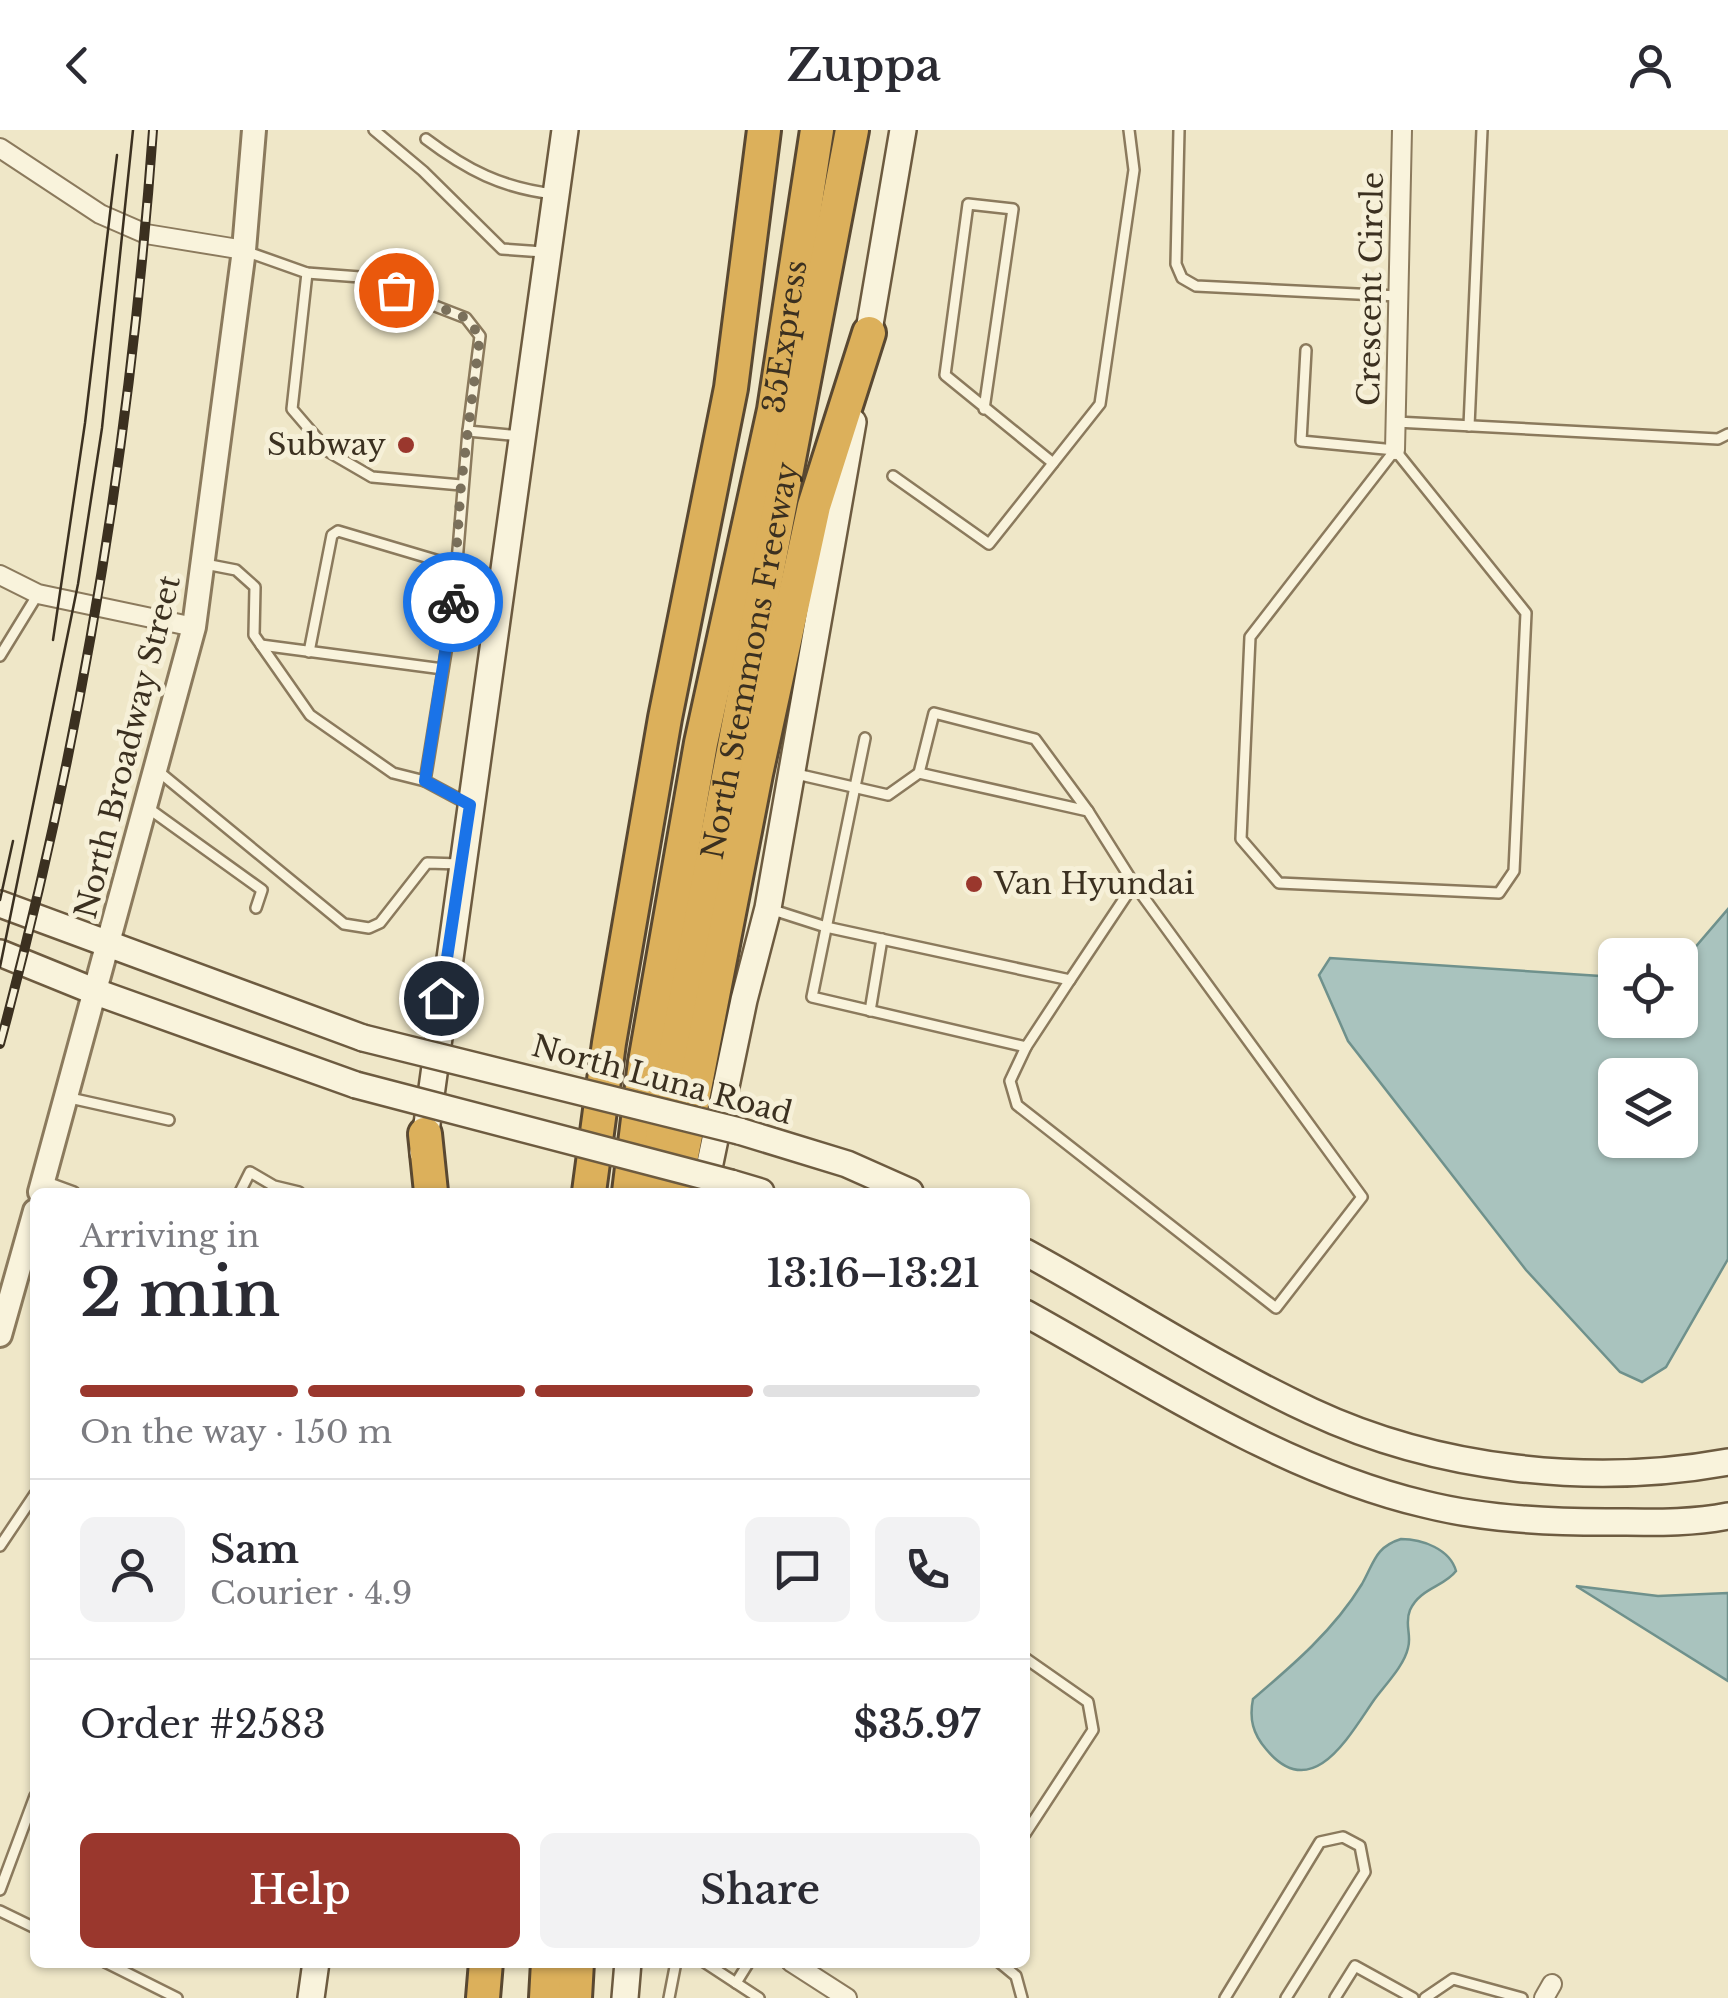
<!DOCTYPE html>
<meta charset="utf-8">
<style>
body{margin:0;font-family:"Libre Baskerville",serif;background:#f2f2f3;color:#2b2b33;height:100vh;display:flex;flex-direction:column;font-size:38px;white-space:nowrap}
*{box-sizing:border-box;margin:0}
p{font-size:32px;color:#7c7c81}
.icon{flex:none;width:55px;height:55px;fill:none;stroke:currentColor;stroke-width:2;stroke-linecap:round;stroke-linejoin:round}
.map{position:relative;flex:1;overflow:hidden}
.side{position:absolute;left:30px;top:1058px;width:1000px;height:780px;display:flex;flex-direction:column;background:#fff;border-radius:15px;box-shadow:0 2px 8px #0004}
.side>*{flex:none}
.buttons{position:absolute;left:1598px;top:808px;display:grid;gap:20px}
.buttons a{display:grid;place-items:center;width:100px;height:100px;border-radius:15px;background:#fff;box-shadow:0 2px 8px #0004;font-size:50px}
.pin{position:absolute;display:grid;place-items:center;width:85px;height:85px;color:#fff;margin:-42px;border:5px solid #fff;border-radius:50%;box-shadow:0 2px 10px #0007}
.courier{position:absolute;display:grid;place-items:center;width:100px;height:100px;margin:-50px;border:8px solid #1a73e8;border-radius:50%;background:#fff;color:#222;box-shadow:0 2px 12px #0007}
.overview em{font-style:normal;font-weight:600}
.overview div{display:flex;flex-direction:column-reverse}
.overview{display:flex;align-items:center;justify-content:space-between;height:170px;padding:0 50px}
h1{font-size:65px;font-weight:600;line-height:75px}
.bar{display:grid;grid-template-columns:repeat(4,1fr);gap:15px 10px;align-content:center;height:120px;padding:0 50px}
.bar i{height:12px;border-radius:8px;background:#e1e1e2}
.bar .current{background:#9a372d}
.bar p{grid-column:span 4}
.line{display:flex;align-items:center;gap:25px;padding:0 50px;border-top:2px solid #e1e1e2}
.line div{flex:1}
.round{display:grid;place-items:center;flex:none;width:105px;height:105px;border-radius:15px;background:#f2f2f3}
.action{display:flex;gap:20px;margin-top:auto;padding:20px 50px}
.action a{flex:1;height:115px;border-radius:15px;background:#9a372d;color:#fff;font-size:40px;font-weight:600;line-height:115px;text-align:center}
.action a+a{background:#f2f2f3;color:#2b2b33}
header{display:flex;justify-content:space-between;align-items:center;height:130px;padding:0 50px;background:#fff;font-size:45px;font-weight:600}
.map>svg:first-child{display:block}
</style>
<header><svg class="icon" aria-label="back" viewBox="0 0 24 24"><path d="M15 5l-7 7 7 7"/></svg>Zuppa<svg class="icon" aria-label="person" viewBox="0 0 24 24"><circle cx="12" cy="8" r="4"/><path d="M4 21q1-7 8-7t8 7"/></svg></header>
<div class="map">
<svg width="1728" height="1868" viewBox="0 0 1728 1868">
<rect width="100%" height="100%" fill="#efe7c8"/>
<g fill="#a9c3be" stroke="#6f918c" stroke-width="2.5" fill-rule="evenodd">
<path d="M 1728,779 L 1728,1129 L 1666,1237 L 1642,1252 L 1620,1242 L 1526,1140 L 1348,911 L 1319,845 L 1330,828 L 1615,847 L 1615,890 L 1680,890 L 1680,835 ZM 1615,945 L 1680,945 L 1680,1010 L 1615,1010 Z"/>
<path d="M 1401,1409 C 1422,1409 1450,1419 1456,1441 C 1444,1457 1420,1458 1410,1480 C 1404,1494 1412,1505 1408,1518 C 1404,1536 1385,1555 1374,1570 C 1349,1606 1312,1675 1266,1619 C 1253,1604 1249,1589 1253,1569 C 1293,1535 1334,1500 1362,1454 C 1374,1433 1375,1417 1401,1409 Z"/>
<path d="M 1576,1456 L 1658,1466 L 1728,1463 L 1728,1551 Z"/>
</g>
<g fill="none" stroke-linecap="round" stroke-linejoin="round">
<g stroke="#8b7a5d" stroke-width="14">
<g id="service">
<path d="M 374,0 L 423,41 L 502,119 L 543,122"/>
<path d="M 1179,0 L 1176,134 L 1182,148 L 1196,156 L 1398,166"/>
<path d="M 426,9 C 467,40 502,58 554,64"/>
<path d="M 245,121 L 307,143 L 360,147 L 466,188 L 480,206 L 468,301 L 521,306"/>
<path d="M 307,143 L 292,279 L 329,322 L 372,347 L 461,355"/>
<path d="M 1306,220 L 1301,311 L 1395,320 L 1526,483 L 1514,741 L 1499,763 L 1279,753 L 1241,709 L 1250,507 L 1395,320"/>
<path d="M 984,279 L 1013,79 L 968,74 L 945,245 L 1053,333"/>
<path d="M 1396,292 L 1718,309 L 1728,304"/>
<path d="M 1469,296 L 1482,0"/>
<path d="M 468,301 L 453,479 L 425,651 L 468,674"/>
<path d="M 893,346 L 989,414 L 1100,274 L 1134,40 L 1129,0"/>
<path d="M 205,434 L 236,440 L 255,457 L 254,505 L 310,585 L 393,643 L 425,651"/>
<path d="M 261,515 L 443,539"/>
<path d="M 309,522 L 332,405 L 338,401 L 456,436"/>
<path d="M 0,526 L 38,464"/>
<path d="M 865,608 L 812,867 L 1026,917 L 1070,850"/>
<path d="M 158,641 L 344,794 L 369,798 L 380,793 L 427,733 L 461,734"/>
<path d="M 919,643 L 934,583 L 1035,609 L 1088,681"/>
<path d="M 148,678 L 262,760 L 256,778"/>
<path d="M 770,779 L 826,797 L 1070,850 L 1134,754 L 1088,681 L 919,643 L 888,665 L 792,643"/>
<path d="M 870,881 L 882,809"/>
<path d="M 1026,917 L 1010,951 L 1017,975 L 1276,1178 L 1362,1067 L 1134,754"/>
<path d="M 70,968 L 169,990"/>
<path d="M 44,1051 L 74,1062"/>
<path d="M 240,1062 L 250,1042 L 274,1056 L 299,1062"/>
<path d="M 0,1416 L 35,1364"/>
<path d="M 1025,1528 L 1088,1572 L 1093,1600 L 1025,1704"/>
<path d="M 0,1760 L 35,1666"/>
<path d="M 0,1781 L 35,1798"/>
<path d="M 105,1832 L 177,1868"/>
<path d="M 704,1832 L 759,1868"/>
<path d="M 999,1832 L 1016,1846 L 1022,1868"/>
<path d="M 736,1853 L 749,1832"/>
<path d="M 669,1868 L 676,1832"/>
<path d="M 1225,1868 L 1320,1712 L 1343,1707 L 1360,1716 L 1365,1742 L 1286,1868"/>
<path d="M 1335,1868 L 1355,1836 L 1413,1868"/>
<path d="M 1425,1868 L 1453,1849 L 1522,1868"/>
</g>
</g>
<g stroke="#8b7a5d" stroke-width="22">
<g id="minor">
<path d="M 0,18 L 100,84 L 146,104 L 244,120"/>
<path d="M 1395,320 L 1402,0"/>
<path d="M 0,445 L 38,464 L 194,497"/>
<path d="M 791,1832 L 847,1868"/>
<path d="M 1544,1868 L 1552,1854"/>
</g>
</g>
<g stroke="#8b7a5d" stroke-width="28">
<g id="tertiary">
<path d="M 40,1062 L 194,497 L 244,120 L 254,0"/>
<path d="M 0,1205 L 35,1081"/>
</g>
</g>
<g stroke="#6d5b40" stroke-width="30">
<g id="secondary">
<path d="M 866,218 L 903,0"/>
<path d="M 0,774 L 363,908"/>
<path d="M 0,823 L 96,862 L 356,955"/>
<path d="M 739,1001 L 847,1034 L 910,1062"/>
<path d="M 423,1023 L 565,0"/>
<path d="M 731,1053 L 761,1062"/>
<path d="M 704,1062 L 744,870 L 768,778 L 853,292"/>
<path d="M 1025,1122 C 1121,1174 1212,1235 1311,1281 C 1437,1340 1591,1357 1728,1332"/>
<path d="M 1025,1183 C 1152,1253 1281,1340 1424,1374 C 1483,1389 1546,1392 1606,1392 C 1647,1392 1688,1394 1728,1386"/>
<path d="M 311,1868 L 316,1832"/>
<path d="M 625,1868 L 628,1832"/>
</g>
</g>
<g stroke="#594831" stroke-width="38">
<g id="motorway">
<path d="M 425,1004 L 431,1062"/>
<path d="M 589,1062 L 609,913 L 665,588 L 731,258 L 764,0"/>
<path id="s1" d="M 629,1062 L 645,932 L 701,613 L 774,280 L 817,0"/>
<path id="s2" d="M 654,1062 L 672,940 L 852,0"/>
<path d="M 675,1062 L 756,644 L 814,376 L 869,203"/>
<path d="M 483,1868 L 486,1832"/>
<path d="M 546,1868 L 548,1832"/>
<path d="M 575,1868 L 577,1832"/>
</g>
</g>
<use href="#service" stroke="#f9f3dc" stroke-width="9"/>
<use href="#minor" stroke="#f9f3dc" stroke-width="18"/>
<use href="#tertiary" stroke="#f9f3dc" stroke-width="22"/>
<use href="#secondary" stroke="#f9f3dc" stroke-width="25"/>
<use href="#motorway" stroke="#dcb05b" stroke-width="32"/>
<g stroke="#3b3020" stroke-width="2.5">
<path d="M 53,510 L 85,293 L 117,25"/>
<path d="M 0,770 L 13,711"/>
<path d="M 0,837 L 78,454 L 102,298 L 133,0"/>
</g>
<g stroke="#3b3020" stroke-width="10">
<path id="rail" d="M 0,914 C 81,614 131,309 153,0"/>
</g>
<use href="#rail" stroke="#f6f0d8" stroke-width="6" stroke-dasharray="19" stroke-linecap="butt"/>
<g stroke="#6d5b40" stroke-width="30" stroke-linecap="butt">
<g id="secondary-bridge">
<path d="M 363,908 L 739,1001"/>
<path d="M 356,955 L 731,1053"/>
</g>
</g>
<use href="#secondary-bridge" stroke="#f9f3dc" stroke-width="25"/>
</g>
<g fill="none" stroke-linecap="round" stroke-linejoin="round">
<path stroke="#7a705b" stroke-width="10" stroke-dasharray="0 18" d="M 396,160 L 466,188 L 480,206 L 461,355 L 453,472"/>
<path stroke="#1a73e8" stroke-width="12" d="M 441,868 L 470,675 L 425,651 L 453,472"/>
</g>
<g fill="#9a372d" stroke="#f6f0d8" stroke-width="4">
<circle cx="406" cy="315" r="10"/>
<circle cx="974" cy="754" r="10"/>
</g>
<g text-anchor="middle" stroke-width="10" stroke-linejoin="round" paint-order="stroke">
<g font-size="30" fill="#3b3020" stroke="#f6f0d8">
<text transform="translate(1371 159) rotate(-89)" y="10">Crescent Circle</text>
<text dy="10" stroke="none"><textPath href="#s1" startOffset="870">35Express</textPath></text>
<text dy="10" stroke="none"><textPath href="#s2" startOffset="540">North Stemmons Freeway</textPath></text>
<text transform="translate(128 617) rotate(-76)" y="10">North Broadway Street</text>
<text transform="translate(662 950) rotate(15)" y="10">North Luna Road</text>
</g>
<g font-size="30" fill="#3b3020" stroke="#f6f0d8" text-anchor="end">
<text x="386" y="325">Subway</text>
<text x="994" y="764" text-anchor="start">Van Hyundai</text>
</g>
</g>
</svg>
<div class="buttons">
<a><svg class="icon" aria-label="locate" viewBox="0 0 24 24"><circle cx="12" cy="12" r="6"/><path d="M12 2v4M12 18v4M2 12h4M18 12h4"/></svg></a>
<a><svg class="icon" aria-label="layers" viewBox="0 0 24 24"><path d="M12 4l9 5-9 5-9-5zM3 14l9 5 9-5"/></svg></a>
</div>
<div class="pin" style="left:396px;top:160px;background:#ea580c"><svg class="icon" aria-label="bag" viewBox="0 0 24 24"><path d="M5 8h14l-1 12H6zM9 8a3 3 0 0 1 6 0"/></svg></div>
<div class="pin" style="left:441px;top:868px;background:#1f2937"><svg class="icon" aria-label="home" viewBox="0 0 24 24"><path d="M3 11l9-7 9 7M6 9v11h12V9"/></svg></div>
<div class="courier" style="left:453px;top:472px"><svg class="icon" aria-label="bike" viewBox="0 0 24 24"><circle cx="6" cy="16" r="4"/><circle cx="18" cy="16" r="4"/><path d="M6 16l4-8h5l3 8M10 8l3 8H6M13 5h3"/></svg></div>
<section class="side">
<div class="overview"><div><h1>2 min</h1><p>Arriving in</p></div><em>13:16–13:21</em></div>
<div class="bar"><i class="current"></i><i class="current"></i><i class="current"></i><i></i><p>On the way · 150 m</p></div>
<div class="line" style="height:180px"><a class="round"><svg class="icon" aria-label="person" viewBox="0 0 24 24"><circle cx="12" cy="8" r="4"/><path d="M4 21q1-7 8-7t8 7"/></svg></a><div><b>Sam</b><p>Courier · 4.9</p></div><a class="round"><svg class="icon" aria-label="chat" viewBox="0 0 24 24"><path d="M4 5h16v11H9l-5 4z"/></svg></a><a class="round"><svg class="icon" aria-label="phone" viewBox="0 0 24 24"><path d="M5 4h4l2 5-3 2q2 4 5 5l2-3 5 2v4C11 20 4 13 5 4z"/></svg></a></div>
<div class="line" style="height:130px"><div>Order #2583</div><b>$35.97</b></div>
<div class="action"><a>Help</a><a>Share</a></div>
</section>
</div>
